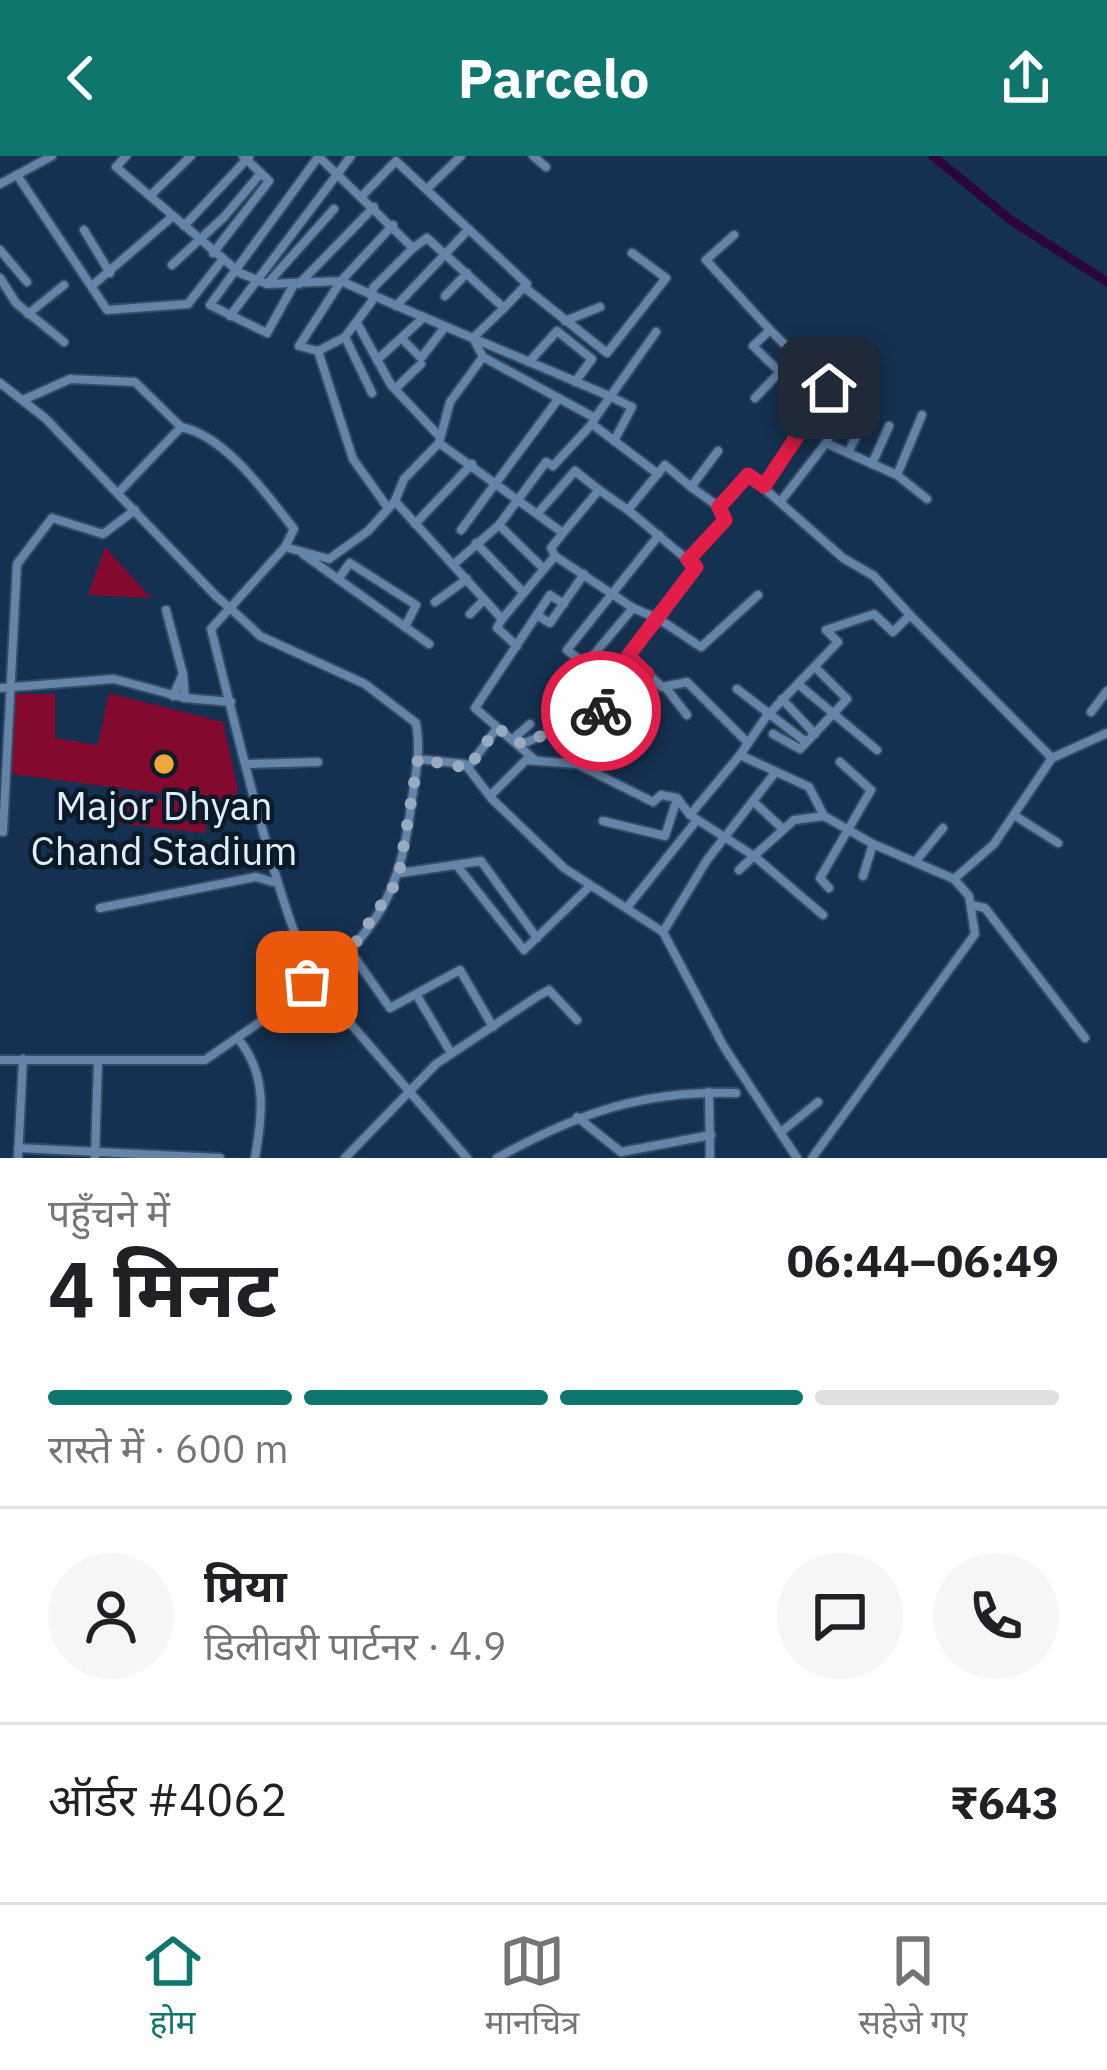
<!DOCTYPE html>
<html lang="hi">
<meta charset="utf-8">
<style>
body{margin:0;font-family:"IBM Plex Sans","Noto Sans Devanagari",sans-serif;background:#f6f6f6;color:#202124;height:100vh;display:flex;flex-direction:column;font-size:45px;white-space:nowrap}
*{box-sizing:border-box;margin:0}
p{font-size:39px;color:#757577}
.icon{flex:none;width:66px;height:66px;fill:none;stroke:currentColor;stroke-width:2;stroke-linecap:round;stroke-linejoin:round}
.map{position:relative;height:1002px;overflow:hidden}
.panel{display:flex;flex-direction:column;background:#fff;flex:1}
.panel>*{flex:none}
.pin{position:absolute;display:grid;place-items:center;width:102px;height:102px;color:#fff;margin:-51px;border-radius:24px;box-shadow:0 6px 18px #0006}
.courier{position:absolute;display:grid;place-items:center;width:120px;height:120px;margin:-60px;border:9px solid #e11d48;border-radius:50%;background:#fff;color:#222;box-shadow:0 3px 15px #0007}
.headline em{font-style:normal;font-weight:700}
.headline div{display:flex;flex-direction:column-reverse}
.headline{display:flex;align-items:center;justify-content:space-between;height:204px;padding:0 48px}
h1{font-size:78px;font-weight:700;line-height:90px}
.bar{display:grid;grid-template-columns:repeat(4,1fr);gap:18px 12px;align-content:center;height:144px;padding:0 48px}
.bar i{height:15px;border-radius:9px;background:#e0e0e0}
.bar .current{background:#0f766e}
.bar p{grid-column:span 4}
.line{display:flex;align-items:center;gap:30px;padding:0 48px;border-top:3px solid #e0e0e0}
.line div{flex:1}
.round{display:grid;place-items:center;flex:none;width:126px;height:126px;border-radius:63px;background:#f6f6f6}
header{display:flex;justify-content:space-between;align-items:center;height:156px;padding:0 48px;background:#0f766e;color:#fff;font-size:54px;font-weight:700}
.tabs{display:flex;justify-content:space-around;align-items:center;height:168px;border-top:3px solid #e0e0e0;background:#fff;font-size:33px;color:#757577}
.tabs a{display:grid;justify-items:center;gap:6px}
.tabs .current{color:#0f766e}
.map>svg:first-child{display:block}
</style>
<header><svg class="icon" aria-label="back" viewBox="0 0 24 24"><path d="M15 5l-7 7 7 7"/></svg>Parcelo<svg class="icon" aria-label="share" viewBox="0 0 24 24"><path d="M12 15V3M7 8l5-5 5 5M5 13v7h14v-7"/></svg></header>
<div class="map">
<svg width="1107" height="1002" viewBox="0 0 1107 1002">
<rect width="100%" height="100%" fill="#153151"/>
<g fill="#84092e">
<path d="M 105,391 L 151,442 L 88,439 Z"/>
<path d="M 109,537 L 223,566 L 238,634 L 232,647 L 12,618 L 13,538 L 55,538 L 55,582 L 98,589 Z"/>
<path d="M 118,639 L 208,649 L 205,677 L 115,667 Z"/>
</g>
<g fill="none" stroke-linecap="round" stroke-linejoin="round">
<path stroke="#2b063b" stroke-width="3" d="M 320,843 L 361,885"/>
<path stroke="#2b063b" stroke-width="9" d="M 933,0 L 1012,65 L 1107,126"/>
<g stroke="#354b65" stroke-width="12">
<g id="minor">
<path d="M 126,0 L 116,11 L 240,117 L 267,128 L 341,125 L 393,69"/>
<path d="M 533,0 L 546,11"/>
<path d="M 17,19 L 107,154 L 188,148 L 223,103"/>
<path d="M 0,28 L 52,0"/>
<path d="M 427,33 L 461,0"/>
<path d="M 151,39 L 191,0"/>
<path d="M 361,41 L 396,5 L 527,128 L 504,152"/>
<path d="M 184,70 L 249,1"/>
<path d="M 84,74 L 110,117"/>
<path d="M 734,79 L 706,104 L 770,174 L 753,190 L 818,253 L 763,330"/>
<path d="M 413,92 L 373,132 L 372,145 L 345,181 L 318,195 L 299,190 L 341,125 C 429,165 520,201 609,240 L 632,251 L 614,285"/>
<path d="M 0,94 L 27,126"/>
<path d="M 213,97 L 269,25 L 243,0"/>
<path d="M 172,109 L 224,61 L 261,17"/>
<path d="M 0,122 L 16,147 L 64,186"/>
<path d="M 268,127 L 334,53"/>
<path d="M 299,128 L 374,51"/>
<path d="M 93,129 L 173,60"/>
<path d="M 293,130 L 267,177 L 210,149 L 319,0"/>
<path d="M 524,131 L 607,197 L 666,122 L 632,97"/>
<path d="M 445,140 L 467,117"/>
<path d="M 396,150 L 469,73"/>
<path d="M 28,158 L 64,129"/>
<path d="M 230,160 L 351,0"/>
<path d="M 565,165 L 600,151"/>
<path d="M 357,167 L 391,229 L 440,281"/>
<path d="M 770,174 L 829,232 L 818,253"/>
<path d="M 345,181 L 372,237"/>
<path d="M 402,183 L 421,202 L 445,171"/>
<path d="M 318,195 L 353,303 L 388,352"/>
<path d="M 483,201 L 595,262 L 592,268 L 658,318"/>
<path d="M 377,204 L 424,161"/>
<path d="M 529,206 L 557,175 L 592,203 L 575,226"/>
<path d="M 0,227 L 45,262 L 216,440 C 231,453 246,466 260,480 L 365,528 L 416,567 C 421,593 416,617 412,643 C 402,724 385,769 319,822 C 288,802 226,529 211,473 L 285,391 L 329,403 L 368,375 L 395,345 L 404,323 L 439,287 L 450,246 L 483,201 L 473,182 L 504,152 L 427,82 L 413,92 L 318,0"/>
<path d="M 395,233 L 421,208"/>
<path d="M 755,242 L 779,217"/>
<path d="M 23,244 L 70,223 L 135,226 L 181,271"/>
<path d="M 595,262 L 656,176"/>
<path d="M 439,287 L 563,377 L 599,334 L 628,354 L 665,309 L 691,331 L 718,295"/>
<path d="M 826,287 L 897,319 L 927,343"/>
<path d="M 848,297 L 872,248"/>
<path d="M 872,308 L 889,270"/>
<path d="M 897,319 L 922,259"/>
<path d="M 691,331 L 719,351 L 749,319 L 843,402 L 874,420 L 910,459 L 893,476 L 874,458 L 826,474 L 838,486 L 766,561 L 740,599"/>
<path d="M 118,337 L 181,271 C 226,280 267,339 294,373 L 285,391"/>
<path d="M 395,345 L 453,409 L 499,369 L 546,306 L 553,310 L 592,268"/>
<path d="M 781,345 L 826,287 L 841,255"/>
<path d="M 538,357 L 575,315 L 599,334"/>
<path d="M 415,368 L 472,308"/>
<path d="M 499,369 L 544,413 L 555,400"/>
<path d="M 461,374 L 559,242"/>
<path d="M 563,377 L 551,392 L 555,400 L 633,452 L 659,463 L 696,411 L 628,354"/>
<path d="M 476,387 L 523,436"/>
<path d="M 303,398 L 429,488"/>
<path d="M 688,404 L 725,364 L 719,351"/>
<path d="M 453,409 L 502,463 L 544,413"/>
<path d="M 338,423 L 350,407 L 416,449 L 405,471"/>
<path d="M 435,446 L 467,423"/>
<path d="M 166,454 L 183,518 L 173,540"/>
<path d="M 470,458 L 484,444"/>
<path d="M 910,459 L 1052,602"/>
<path d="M 538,460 L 550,467 L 584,418"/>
<path d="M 502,463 L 497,472 L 517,490"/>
<path d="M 585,509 L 633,452"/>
<path d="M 798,528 L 877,594"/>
<path d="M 0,532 L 114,523 L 185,542 L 183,518"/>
<path d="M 666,532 L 687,559"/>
<path d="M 737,533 L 806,586"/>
<path d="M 624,539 L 567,494 L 659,379"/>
<path d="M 185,542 L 231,546"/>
<path d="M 782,543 L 815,578"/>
<path d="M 1091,556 L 1107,535"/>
<path d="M 773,578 L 800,593 L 847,543 L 816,512"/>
<path d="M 514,582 L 530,568"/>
<path d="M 748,587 L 687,526 L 662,531 L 628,500 L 659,463 L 701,491 L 758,439"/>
<path d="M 522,588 L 610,551 L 647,518"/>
<path d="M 418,603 L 465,608 L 492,643 L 564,712 L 663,776 L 724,891 L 797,1002"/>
<path d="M 535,604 L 475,552 L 550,439 L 564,448"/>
<path d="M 248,608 L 318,606"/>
<path d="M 468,612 L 497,572"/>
<path d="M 490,640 L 526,604 L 577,608 L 653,646 L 661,639 L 677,642 L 690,659 L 754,700 L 794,664 L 824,660 L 873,688 L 954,723 L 969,740 L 975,778 L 812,1002"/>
<path d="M 755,647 L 783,673"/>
<path d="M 690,659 L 740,599 L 809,631 L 824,660"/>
<path d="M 1014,659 L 1058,687"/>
<path d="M 603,665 L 665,680 L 677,643"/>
<path d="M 3,676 L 17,408 L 52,362 L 103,378 L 135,354"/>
<path d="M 915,706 L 943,672"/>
<path d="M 458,711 L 524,794 L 588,732"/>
<path d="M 739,714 L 754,700 L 823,759"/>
<path d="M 401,717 L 481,705 L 537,782"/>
<path d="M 863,720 L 873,688"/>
<path d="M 954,723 L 994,688 L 1052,602 L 1107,577"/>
<path d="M 829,732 L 820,722 L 871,634 L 840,606"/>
<path d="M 629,749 L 697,664"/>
<path d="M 971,749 L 985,752 L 1085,882"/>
<path d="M 100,752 L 256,721 L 273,726"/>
<path d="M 663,776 L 707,704 L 774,618"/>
<path d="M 350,795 L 390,852 L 460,814 L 493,871"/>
<path d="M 313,822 L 317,829 L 310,832 L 307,826 Z"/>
<path d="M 317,829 L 467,1002"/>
<path d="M 416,838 L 451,897"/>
<path d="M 239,884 C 268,920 262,959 255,1002"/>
<path d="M 0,904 L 205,904 L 309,832"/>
<path d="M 709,936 L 710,1002"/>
<path d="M 577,961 L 621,996 L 711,979"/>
<path d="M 781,976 L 818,946"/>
<path d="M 18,992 L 220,1002"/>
<path d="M 18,1002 L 23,903"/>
<path d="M 95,1002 L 98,904"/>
<path d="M 345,1002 L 436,908 L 538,840 L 549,834 L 577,864"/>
<path d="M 497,1002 C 578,957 643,934 736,937"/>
</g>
</g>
<use href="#minor" stroke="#6584a9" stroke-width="8"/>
</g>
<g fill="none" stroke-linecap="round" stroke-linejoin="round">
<path stroke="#98abc0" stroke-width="12" stroke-dasharray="0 21.6" d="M 307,826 L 350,795 L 398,724 L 418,603 L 468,612 L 497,572 L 522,588 L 601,555"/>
<path stroke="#e11d48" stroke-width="15" d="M 601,555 L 647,518 L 628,500 L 696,411 L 688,404 L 725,364 L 719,351 L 748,319 L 764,330 L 829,232"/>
</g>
<circle fill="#efa73d" stroke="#0c1927" stroke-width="4.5" cx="164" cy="608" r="12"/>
<g text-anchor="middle" stroke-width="9" stroke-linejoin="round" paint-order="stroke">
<g font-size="39" fill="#deecfc" stroke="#0c1927">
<text x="164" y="664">Major Dhyan<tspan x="164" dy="45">Chand Stadium</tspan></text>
</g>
</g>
</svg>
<div class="pin" style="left:307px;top:826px;background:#ea580c"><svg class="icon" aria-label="bag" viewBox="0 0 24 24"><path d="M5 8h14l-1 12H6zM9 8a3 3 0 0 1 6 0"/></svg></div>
<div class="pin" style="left:829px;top:232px;background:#1f2937"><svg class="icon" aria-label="home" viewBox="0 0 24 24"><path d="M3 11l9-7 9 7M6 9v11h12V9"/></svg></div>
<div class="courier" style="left:601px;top:555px"><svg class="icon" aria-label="bike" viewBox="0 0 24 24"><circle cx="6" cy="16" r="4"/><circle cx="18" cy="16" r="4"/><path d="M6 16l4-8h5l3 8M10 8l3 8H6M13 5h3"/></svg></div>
</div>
<section class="panel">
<div class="headline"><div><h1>4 मिनट</h1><p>पहुँचने में</p></div><em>06:44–06:49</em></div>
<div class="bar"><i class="current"></i><i class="current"></i><i class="current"></i><i></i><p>रास्ते में · 600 m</p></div>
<div class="line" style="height:216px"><a class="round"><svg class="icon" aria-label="person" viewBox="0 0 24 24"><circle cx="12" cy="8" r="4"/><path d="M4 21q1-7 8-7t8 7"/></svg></a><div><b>प्रिया</b><p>डिलीवरी पार्टनर · 4.9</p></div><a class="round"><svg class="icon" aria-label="chat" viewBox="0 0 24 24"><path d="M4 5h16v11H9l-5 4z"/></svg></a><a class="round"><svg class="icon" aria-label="phone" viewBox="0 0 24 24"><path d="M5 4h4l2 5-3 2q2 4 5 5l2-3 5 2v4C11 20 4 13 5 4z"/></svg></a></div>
<div class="line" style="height:156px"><div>ऑर्डर #4062</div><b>₹643</b></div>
</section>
<nav class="tabs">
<a class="current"><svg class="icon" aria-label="home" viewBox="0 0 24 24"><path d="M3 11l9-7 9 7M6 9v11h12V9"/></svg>होम</a>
<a><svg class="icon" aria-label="map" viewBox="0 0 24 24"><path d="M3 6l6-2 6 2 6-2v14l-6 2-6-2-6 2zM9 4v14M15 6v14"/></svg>मानचित्र</a>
<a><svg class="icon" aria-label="saved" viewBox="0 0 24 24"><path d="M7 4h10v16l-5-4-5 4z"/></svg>सहेजे गए</a>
</nav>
